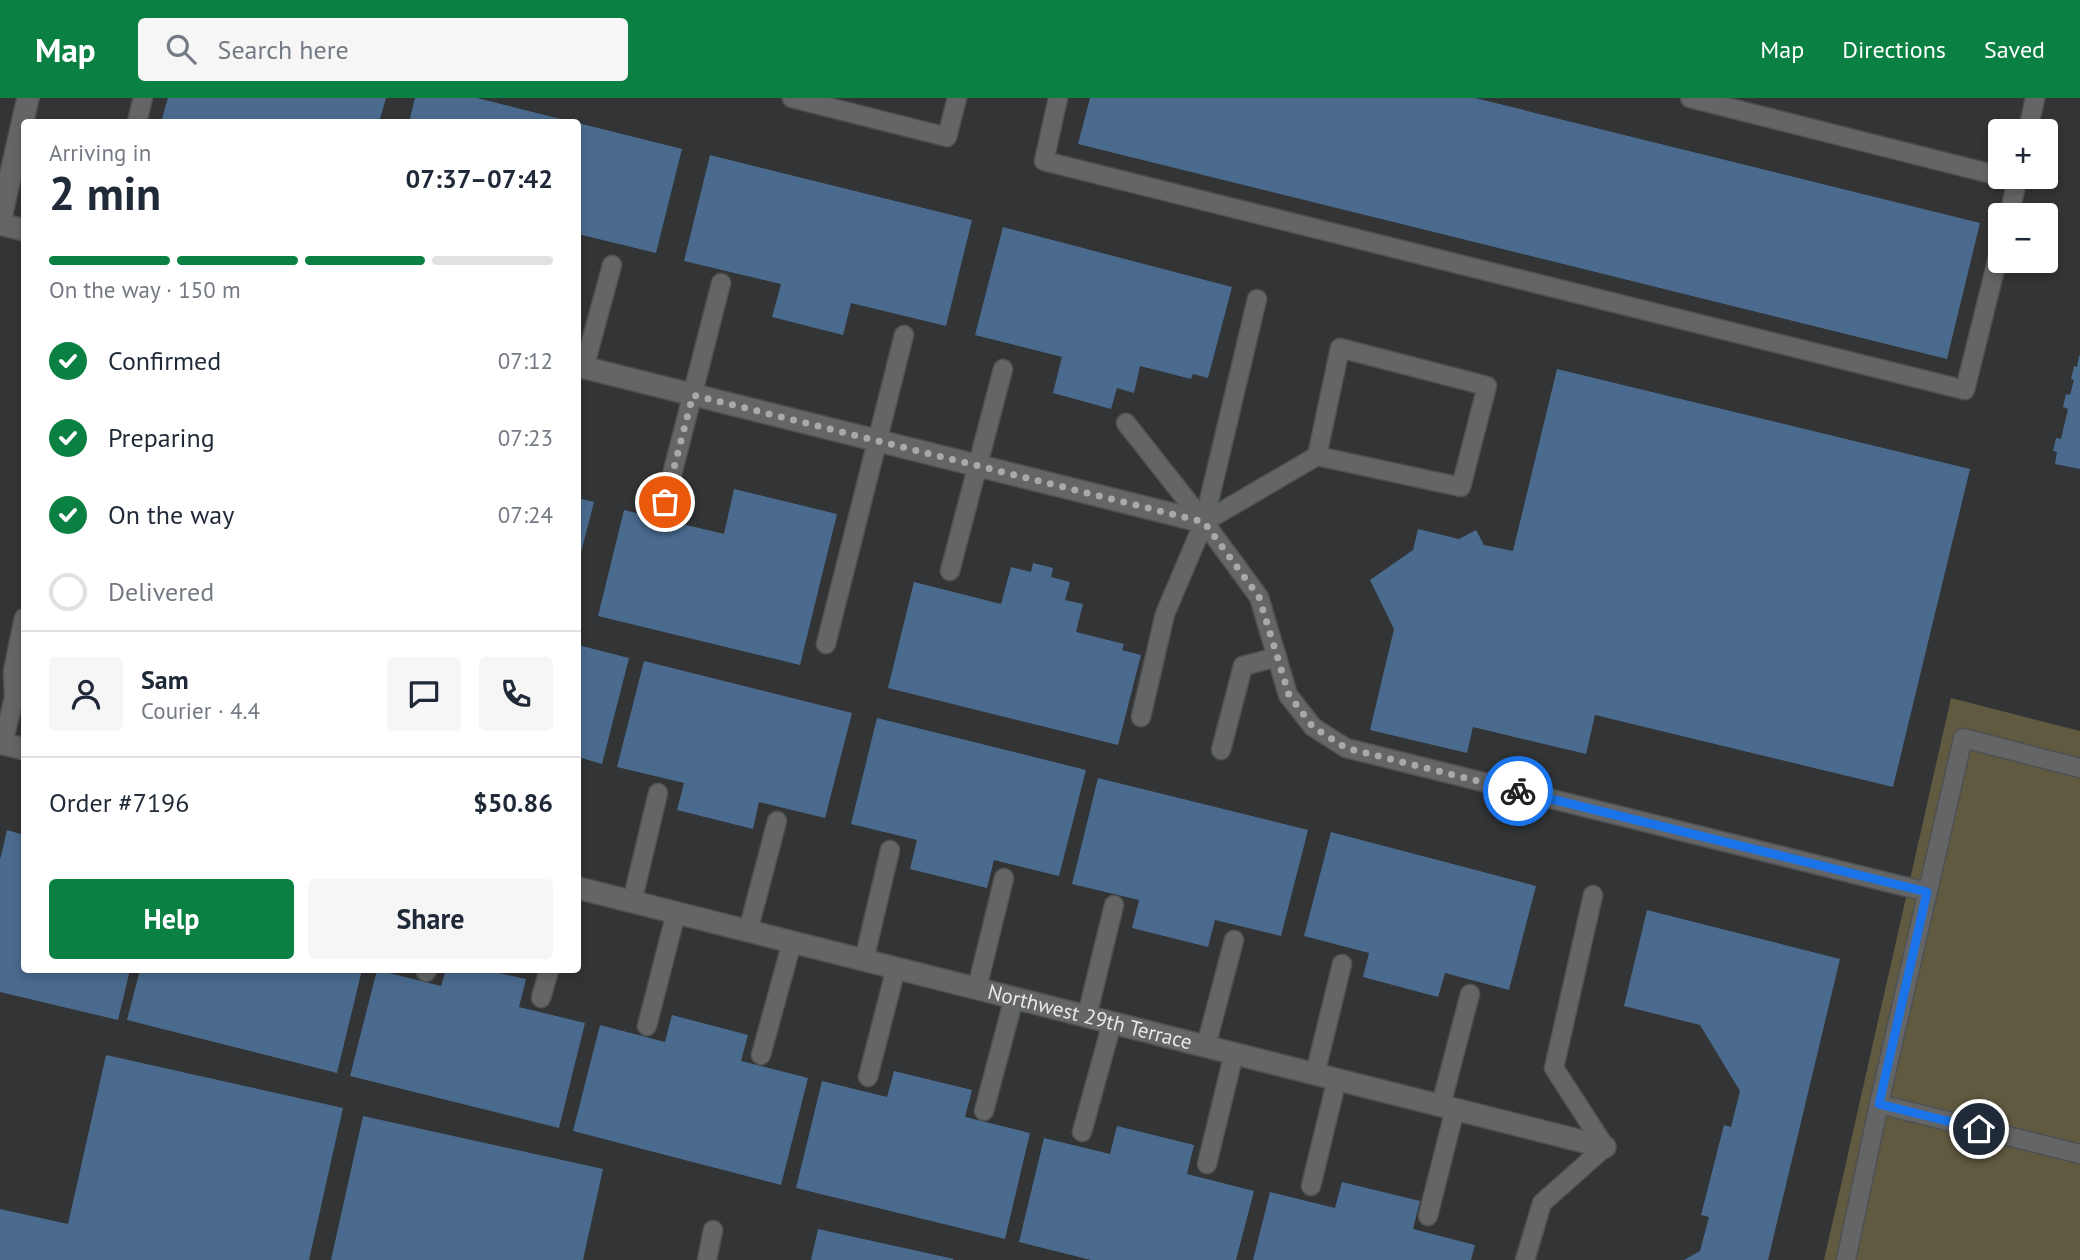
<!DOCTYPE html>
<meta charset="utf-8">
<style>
body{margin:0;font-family:"PT Sans",sans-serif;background:#f6f6f7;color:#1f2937;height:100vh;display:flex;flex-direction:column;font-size:26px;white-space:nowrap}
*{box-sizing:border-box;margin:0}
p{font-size:23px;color:#747a83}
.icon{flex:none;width:38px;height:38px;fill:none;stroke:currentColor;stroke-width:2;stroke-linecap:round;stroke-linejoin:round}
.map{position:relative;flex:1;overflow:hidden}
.details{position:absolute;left:21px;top:21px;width:560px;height:854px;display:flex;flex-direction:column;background:#fff;border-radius:7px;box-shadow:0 4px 10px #0003}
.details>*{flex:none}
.controls{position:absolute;left:1988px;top:21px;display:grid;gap:14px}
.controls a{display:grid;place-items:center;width:70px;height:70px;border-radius:7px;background:#fff;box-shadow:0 4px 10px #0003;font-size:35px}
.pin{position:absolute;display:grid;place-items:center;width:60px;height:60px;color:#fff;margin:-30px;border:4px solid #fff;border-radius:50%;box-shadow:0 2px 7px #0007}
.courier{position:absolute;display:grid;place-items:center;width:70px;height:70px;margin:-35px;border:5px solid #1a73e8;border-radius:50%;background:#fff;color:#222;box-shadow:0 2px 9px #0007}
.overview em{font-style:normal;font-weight:800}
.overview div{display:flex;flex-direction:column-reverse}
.overview{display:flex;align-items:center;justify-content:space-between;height:119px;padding:0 28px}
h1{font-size:46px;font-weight:800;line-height:52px}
.bar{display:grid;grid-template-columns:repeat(4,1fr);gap:10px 7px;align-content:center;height:84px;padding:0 28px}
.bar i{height:9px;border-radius:5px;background:#e0e1e3}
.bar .on{background:#0b8043}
.bar p{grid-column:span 4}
.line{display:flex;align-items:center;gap:18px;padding:0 28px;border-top:2px solid #e0e1e3}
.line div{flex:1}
.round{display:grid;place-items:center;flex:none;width:74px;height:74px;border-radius:7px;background:#f6f6f7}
ol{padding:0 28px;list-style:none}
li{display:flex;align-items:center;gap:21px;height:77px}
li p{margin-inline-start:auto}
li .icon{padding:7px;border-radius:50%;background:#0b8043;color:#fff;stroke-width:4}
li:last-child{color:#747a83}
li i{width:38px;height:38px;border:4px solid #e0e1e3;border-radius:50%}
.primary-button{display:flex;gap:14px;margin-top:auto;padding:14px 28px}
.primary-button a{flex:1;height:80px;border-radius:7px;background:#0b8043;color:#fff;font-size:28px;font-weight:800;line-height:80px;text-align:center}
.primary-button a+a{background:#f6f6f7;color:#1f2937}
header{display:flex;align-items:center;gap:42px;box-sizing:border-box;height:98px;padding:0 35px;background:#0b8043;color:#fff}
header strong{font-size:33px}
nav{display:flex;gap:38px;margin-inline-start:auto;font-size:24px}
.search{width:490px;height:63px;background:#f6f6f7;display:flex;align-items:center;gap:18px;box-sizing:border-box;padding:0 24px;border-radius:7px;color:#747a83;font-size:26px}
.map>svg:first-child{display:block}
</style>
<header>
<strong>Map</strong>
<div class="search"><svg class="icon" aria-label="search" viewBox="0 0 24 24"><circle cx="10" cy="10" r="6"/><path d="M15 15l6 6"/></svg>Search here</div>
<nav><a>Map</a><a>Directions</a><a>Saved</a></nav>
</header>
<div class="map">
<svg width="2080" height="1162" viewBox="0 0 2080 1162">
<rect width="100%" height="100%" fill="#323436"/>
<path fill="#605a40" d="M 1951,600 L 2080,633 L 2080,1162 L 1824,1162 Z"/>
<g fill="#4a6b8e">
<path d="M 168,0 L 386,0 L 379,24 L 161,24 Z"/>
<path d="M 415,0 L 477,0 L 572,24 L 409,24 Z"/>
<path d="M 1090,0 L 1475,0 L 1980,125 L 1947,261 L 1078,46 Z"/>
<path d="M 578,25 L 682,51 L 656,155 L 578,136 Z"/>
<path d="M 710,57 L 972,122 L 946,228 L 851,205 L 843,237 L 772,219 L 781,186 L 684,163 Z"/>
<path d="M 1003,129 L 1232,189 L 1208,280 L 1193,276 L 1191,281 L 1140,268 L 1134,295 L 1117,290 L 1111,311 L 1053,295 L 1062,259 L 975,237 Z"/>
<path d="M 2079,258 L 2080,258 L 2080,371 L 2055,366 L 2057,354 L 2053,353 L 2056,340 L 2061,341 L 2068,311 L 2063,309 L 2066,296 L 2070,297 L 2074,282 L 2071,281 L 2074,268 L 2077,269 Z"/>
<path d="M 1557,271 L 1970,371 L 1893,689 L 1595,617 L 1586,656 L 1473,629 L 1467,655 L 1370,632 L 1394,531 L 1370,482 L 1413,452 L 1418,431 L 1459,441 L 1476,432 L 1484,447 L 1513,453 Z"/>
<path d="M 734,391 L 837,416 L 800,567 L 598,518 L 624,412 L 724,436 Z"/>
<path d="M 578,400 L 594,404 L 578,466 Z"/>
<path d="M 1033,465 L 1053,470 L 1051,479 L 1070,484 L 1065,502 L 1083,506 L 1076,534 L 1124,546 L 1122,552 L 1141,557 L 1118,647 L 888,590 L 914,484 L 1001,506 L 1011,469 L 1031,474 Z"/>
<path d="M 578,547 L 629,560 L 602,666 L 578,659 Z"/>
<path d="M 644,563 L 852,615 L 825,720 L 759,704 L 753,731 L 677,712 L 684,685 L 617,669 Z"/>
<path d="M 877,620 L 1086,672 L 1059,778 L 994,762 L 987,790 L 910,771 L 917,742 L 851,726 Z"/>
<path d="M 1098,680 L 1308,732 L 1281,838 L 1215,822 L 1208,849 L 1132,830 L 1139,802 L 1072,786 Z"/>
<path d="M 7,732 L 24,737 L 24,872 L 130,872 L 118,922 L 0,894 L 0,762 Z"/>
<path d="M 1331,734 L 1536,788 L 1509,892 L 1445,875 L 1438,899 L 1363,879 L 1369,855 L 1304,838 Z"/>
<path d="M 1647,812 L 1840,861 L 1768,1162 L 1684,1162 L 1700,1153 L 1709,1119 L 1701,1117 L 1724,1027 L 1731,1029 L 1740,993 L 1700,927 L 1624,908 Z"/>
<path d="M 140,872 L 362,872 L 337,975 L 127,922 Z"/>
<path d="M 377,872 L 441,888 L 446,872 L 486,872 L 526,881 L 519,909 L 585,925 L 559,1030 L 350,978 Z"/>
<path d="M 672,917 L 748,937 L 741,963 L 808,980 L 781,1087 L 573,1033 L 600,927 L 665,944 Z"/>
<path d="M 106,957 L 343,1010 L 309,1162 L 0,1162 L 0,1111 L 68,1126 Z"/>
<path d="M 894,973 L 972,992 L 965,1019 L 1030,1035 L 1005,1141 L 796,1090 L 822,983 L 887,999 Z"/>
<path d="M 363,1018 L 603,1071 L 583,1162 L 331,1162 Z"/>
<path d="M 1117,1028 L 1194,1047 L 1187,1076 L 1254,1093 L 1236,1162 L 1091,1162 L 1019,1144 L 1044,1040 L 1110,1056 Z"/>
<path d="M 1342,1084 L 1420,1103 L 1413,1131 L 1475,1147 L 1471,1162 L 1253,1162 L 1270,1094 L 1335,1110 Z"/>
<path d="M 818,1131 L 954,1161 L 953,1162 L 811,1162 Z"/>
</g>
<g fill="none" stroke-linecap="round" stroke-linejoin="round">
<g stroke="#4f5152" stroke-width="21">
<g id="service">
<path d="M 792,0 L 947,39 L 957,0"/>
<path d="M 1058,0 L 1044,63 L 1965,292 L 2000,151"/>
<path d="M 1690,0 L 2000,78"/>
<path d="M 137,24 L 143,0"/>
<path d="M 2028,33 L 2035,0"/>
<path d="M 2009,117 L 2018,79"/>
<path d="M 584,270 L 612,167"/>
<path d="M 1126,325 L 1204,424 L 1259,499 L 1288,597 L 1313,629 L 1346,650 L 1927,794"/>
<path d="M 665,404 L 721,185"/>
<path d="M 1204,424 L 1317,358 L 1461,389 L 1487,288 L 1340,250 L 1317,358"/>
<path d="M 950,473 L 1003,271"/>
<path d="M 826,546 L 904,237"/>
<path d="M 1141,619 L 1165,516 L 1204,424 L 1257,201"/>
<path d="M 3,645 L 14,600 L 13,573 L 24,520"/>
<path d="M 1221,652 L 1243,568 L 1277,559"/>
<path d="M 632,804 L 658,695"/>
<path d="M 748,833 L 777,723"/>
<path d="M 864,862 L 890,752"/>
<path d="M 426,874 L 427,872"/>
<path d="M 977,890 L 1004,780"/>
<path d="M 541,900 L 549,872"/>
<path d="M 1087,918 L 1114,807"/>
<path d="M 647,928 L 676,815"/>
<path d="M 1206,948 L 1234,842"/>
<path d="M 761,957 L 792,844"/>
<path d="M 1315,976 L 1342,866"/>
<path d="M 868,979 L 896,870"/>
<path d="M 1879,1006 L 2080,1056"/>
<path d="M 1441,1007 L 1470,896"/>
<path d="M 984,1013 L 1014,900"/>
<path d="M 1082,1034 L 1112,925"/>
<path d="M 1207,1066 L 1234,955"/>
<path d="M 1311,1088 L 1337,981"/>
<path d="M 1428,1118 L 1455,1011"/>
<path d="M 707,1162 L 713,1132"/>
<path d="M 1525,1162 L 1542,1105 L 1605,1049 L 1554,970 L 1593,797"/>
<path d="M 1846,1162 L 1879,1006 L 1963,640 L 2080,670"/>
</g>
</g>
<g stroke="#4f5152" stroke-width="24">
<g id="minor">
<path d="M 0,126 L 24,132"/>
<path d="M 578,268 L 1204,424"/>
<path d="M 0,645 L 24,651"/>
<path id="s1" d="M 578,790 L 1605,1049"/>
</g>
</g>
<g stroke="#4f5152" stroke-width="24">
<path id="secondary" d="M 0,124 L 28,0"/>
</g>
<use href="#service" stroke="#636567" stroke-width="18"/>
<use href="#minor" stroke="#636567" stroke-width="21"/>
<use href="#secondary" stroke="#636567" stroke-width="21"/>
</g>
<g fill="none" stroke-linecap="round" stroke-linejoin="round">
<path stroke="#a8a9aa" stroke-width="7" stroke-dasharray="0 12.6" d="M 665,404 L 693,297 L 1204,424 L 1259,499 L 1289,597 L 1313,629 L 1346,650 L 1518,693"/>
<path stroke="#1a73e8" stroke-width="9" d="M 1518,693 L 1927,794 L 1879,1006 L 1979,1031"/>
</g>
<g text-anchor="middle" stroke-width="5" stroke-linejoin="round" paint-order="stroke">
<g font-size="21" fill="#e7e8e9" stroke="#1b1b1c">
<text dy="7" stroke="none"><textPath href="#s1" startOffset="528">Northwest 29th Terrace</textPath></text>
</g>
</g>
</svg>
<div class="controls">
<a>+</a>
<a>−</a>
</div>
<div class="pin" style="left:665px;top:404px;background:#ea580c"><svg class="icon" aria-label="bag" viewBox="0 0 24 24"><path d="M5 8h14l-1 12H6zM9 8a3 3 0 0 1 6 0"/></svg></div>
<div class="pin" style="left:1979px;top:1031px;background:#1f2937"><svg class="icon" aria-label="home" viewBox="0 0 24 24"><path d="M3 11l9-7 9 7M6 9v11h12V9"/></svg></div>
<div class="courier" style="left:1518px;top:693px"><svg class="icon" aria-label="bike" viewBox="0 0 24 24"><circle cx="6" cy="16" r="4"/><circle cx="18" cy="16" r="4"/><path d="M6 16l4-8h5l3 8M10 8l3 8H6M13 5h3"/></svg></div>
<section class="details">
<div class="overview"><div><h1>2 min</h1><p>Arriving in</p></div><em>07:37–07:42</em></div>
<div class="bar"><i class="on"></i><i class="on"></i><i class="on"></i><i></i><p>On the way · 150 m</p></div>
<ol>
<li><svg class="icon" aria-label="check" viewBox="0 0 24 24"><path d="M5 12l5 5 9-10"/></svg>Confirmed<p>07:12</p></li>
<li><svg class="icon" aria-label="check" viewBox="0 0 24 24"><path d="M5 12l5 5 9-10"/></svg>Preparing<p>07:23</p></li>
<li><svg class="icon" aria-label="check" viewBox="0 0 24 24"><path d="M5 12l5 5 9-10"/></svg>On the way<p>07:24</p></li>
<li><i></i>Delivered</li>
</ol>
<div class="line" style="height:126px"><a class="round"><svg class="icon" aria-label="person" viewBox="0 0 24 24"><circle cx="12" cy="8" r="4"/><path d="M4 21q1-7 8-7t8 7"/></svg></a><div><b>Sam</b><p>Courier · 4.4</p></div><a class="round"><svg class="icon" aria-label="chat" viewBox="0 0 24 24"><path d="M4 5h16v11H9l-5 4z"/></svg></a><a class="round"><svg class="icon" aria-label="phone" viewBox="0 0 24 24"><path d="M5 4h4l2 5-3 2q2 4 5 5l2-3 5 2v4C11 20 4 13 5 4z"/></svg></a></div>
<div class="line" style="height:91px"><div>Order #7196</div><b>$50.86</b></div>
<div class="primary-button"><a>Help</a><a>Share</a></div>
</section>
</div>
